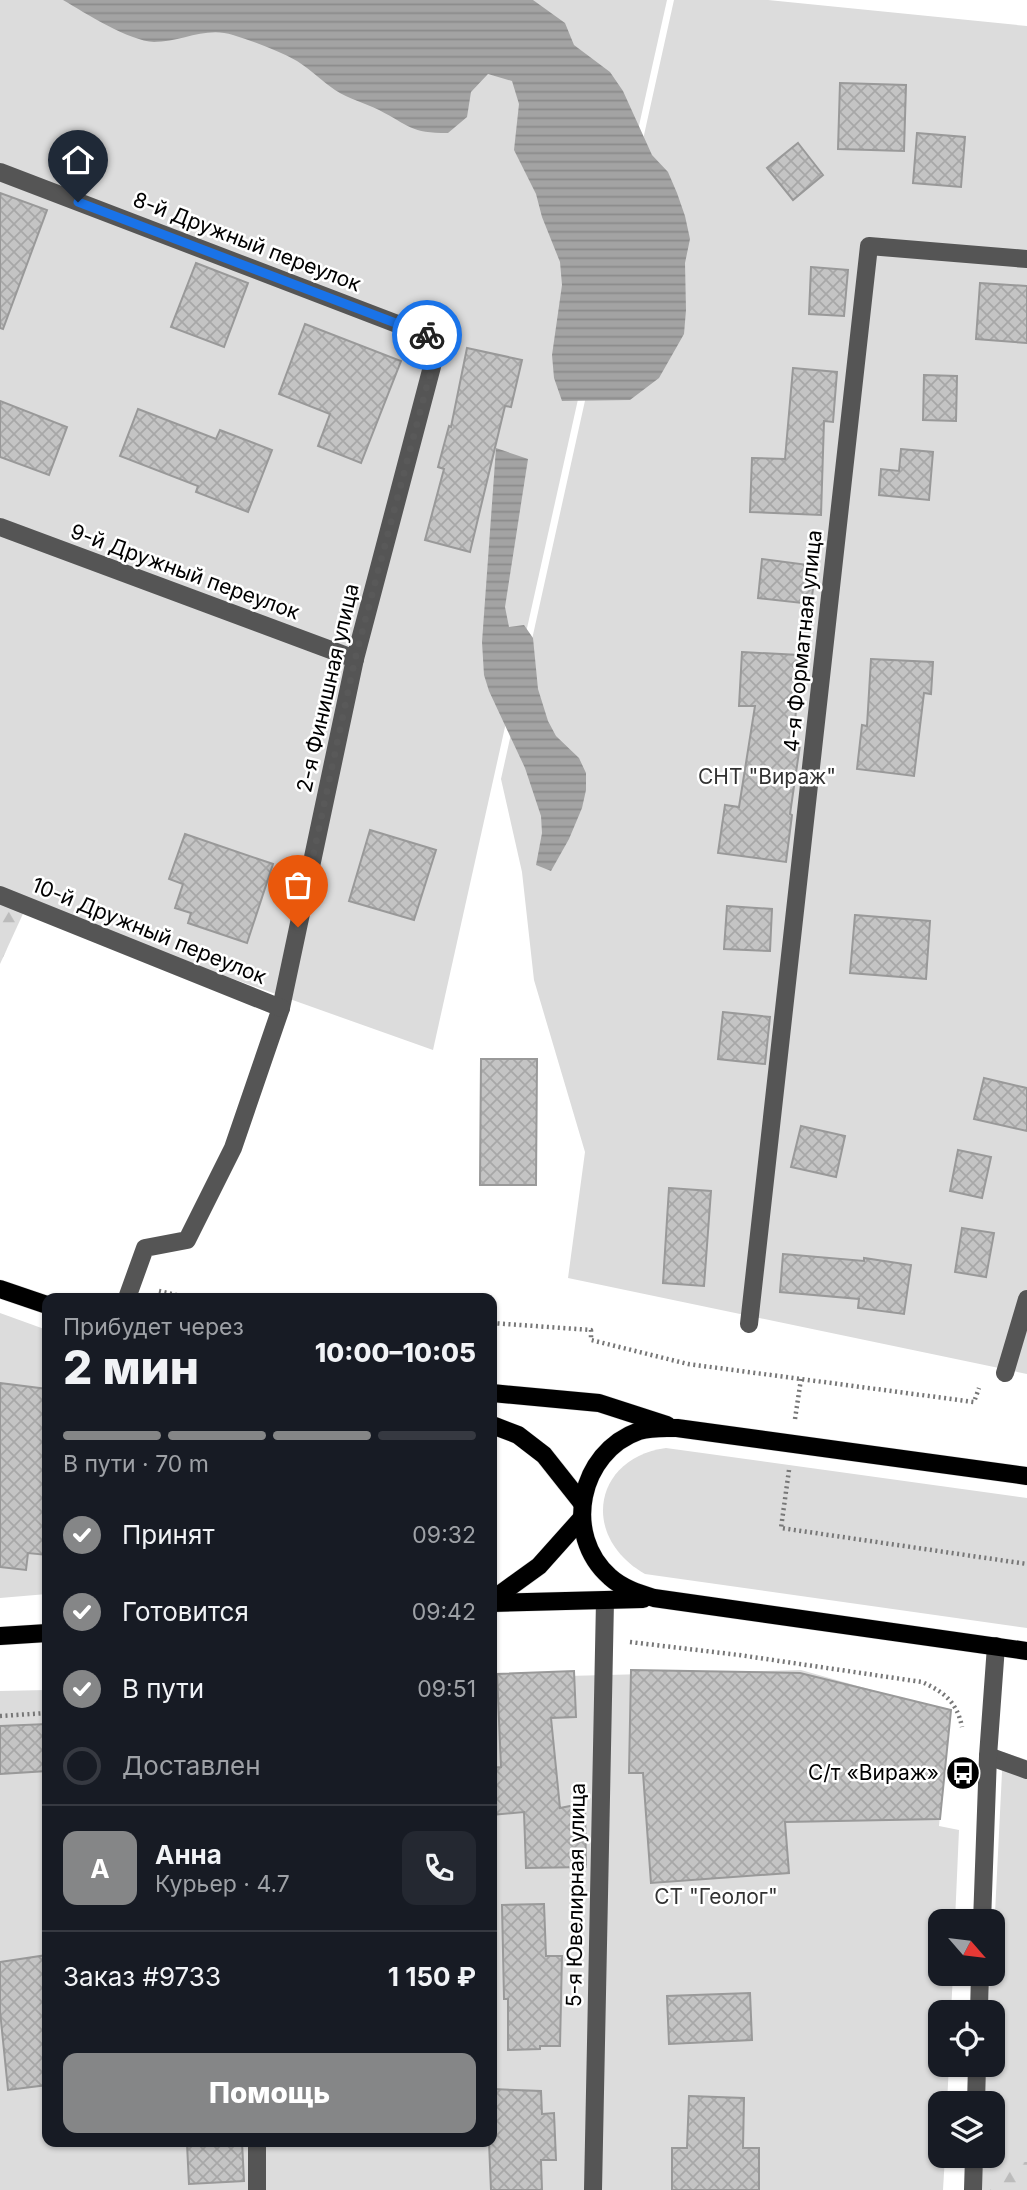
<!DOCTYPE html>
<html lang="ru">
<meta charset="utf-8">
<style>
body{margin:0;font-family:Inter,sans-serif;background:#242831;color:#f1f3f6;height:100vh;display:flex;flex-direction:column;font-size:26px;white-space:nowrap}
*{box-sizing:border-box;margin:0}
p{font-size:23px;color:#9ea1a6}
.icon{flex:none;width:38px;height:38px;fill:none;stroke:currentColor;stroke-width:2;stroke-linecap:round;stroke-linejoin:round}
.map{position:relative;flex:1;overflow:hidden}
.drawer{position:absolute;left:42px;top:1293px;width:455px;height:854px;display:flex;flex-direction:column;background:#171b24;border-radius:14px;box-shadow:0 2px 5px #0004}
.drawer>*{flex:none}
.needle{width:46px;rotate:118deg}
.controls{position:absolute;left:928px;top:1909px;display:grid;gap:14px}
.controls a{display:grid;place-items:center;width:77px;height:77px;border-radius:14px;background:#171b24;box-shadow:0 2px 5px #0004;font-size:35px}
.pin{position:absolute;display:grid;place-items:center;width:60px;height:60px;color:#fff;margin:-72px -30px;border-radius:50% 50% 50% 0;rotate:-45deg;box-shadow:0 0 7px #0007}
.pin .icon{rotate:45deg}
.courier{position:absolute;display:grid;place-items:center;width:70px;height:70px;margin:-35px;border:5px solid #1a73e8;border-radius:50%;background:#fff;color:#222;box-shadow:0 2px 9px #0007}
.summary em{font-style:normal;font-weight:800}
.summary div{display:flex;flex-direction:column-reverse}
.summary{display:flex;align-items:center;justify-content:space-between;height:119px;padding:0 21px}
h1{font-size:46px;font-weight:800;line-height:52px}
.bar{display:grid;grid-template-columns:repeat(4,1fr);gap:10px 7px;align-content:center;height:84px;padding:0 21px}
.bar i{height:9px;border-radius:5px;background:#363941}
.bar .on{background:#858687}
.bar p{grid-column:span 4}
.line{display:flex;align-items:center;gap:18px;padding:0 21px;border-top:2px solid #363941}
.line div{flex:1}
.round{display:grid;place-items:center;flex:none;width:74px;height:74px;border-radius:14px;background:#242831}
ol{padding:0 21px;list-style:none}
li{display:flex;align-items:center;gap:21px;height:77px}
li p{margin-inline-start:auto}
li .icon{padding:7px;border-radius:50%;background:#858687;color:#fff;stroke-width:4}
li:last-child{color:#9ea1a6}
li i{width:38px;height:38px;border:4px solid #363941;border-radius:50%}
.action{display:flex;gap:14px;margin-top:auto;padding:14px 21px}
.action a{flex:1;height:80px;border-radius:14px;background:#858687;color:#fff;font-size:28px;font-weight:800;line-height:80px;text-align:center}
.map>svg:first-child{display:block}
</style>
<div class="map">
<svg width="1027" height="2190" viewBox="0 0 1027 2190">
<defs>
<pattern id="forest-firs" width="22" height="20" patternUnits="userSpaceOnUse" patternTransform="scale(1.75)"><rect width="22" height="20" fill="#dcdcdc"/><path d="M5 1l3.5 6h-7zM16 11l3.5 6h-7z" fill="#bbb"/></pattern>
<pattern id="water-rules" width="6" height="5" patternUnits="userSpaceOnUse" patternTransform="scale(1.75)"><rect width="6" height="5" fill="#a3a3a3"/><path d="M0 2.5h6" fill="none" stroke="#8b8b8b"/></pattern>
<pattern id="building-cross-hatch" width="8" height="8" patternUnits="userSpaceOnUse" patternTransform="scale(1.75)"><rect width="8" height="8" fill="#c4c4c4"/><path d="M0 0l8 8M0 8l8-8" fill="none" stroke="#a7a7a7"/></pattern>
</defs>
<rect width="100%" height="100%" fill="#fff"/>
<g fill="#dcdcdc">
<path d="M 0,0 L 667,0 L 433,1050 L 0,896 Z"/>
<path d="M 674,0 L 768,0 L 1027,26 L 1027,1374 L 568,1278 L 585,1152 L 534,980 L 522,872 L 501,779 Z"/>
<path d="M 0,1313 L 47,1330 L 47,1594 L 0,1598 Z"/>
<path d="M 666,1448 L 1027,1498 L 1027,1628 L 645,1574 C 580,1537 593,1458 666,1448 Z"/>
<path d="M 801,1670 L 950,1712 L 939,1826 L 959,1830 L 955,1921 L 940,1922 L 940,1974 L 953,1974 L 951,2012 L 940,2012 L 940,2065 L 949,2065 L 947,2103 L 940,2104 L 940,2156 L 945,2156 L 943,2190 L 0,2190 L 0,1691 L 47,1690 L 47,2142 L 492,2142 L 492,1678 Z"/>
<path d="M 1003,1752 L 1027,1760 L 1027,2162 L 979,2162 L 980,2156 L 992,2156 L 992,2104 L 983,2103 L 985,2065 L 992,2065 L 992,2012 L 988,2012 L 990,1974 L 992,1974 Z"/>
</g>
<g fill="url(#forest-firs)">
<path d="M 0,896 L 27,905 L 0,964 Z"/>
<rect x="979" y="2162" width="48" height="28"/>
</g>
<g fill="url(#water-rules)">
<path d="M 63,0 L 533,0 L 565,23 L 574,45 L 610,72 L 623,91 L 652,155 L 668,172 L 677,193 L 685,216 L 690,239 L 685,263 L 686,310 L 684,334 L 659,378 L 630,400 L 562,401 L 554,378 L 552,355 L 562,285 L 560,262 L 542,217 L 536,194 L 514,150 L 519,104 L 512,81 L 488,74 L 471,92 L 467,117 L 448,133 C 410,133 410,126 379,110 C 365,103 349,99 335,90 C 322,81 311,70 297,61 C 277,50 255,42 233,35 C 206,26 181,42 154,42 C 129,41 85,13 63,0 Z"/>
<path d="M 496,448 L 528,459 L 505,607 L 509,627 L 524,625 L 533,638 L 538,689 L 548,721 L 556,736 L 579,758 L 586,773 L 586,790 L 582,808 L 569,839 L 551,871 L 536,865 L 542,833 L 541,816 L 525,768 L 489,691 L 484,675 L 482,642 Z"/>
</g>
<g fill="url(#building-cross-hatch)" stroke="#999" stroke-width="2">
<path d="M 840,83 L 906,85 L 904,151 L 838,149 Z"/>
<path d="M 917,133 L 965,137 L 961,187 L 913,183 Z"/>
<path d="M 798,143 L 823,175 L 793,200 L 767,168 Z"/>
<path d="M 0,193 L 47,210 L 3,329 L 0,328 Z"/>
<path d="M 196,263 L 248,283 L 224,347 L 171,327 Z"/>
<path d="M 811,267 L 848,270 L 844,316 L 809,314 Z"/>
<path d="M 980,283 L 1027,286 L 1027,343 L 976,339 Z"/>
<path d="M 305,324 L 401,361 L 361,463 L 318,446 L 330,414 L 279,394 Z"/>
<path d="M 467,348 L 522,360 L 511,407 L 505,406 L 470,552 L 425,540 L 444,469 L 438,467 L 449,426 L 451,427 Z"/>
<path d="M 793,368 L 837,372 L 833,422 L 824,421 L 821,515 L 750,512 L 752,458 L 785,459 Z"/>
<path d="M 924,375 L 957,376 L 956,421 L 923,420 Z"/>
<path d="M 0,401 L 67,427 L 49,475 L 0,457 Z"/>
<path d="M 138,409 L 216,439 L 220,430 L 272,450 L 248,512 L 196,492 L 198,486 L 120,456 Z"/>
<path d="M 901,449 L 933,452 L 929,500 L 879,495 L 881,469 L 899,471 Z"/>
<path d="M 762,559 L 816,566 L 811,604 L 758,598 Z"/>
<path d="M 742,652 L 799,655 L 794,744 L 800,745 L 790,814 L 792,815 L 786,862 L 718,853 L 725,805 L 739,807 L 755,706 L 739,706 Z"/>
<path d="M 871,659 L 933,662 L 931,694 L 924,693 L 914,776 L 857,769 L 862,725 L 867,726 Z"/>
<path d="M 370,830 L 436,850 L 414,920 L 349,901 Z"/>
<path d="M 185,834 L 273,864 L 247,943 L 188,923 L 191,913 L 175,908 L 183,884 L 169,879 Z"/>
<path d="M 727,906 L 772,909 L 770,951 L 724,949 Z"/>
<path d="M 855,915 L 930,921 L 926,979 L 850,973 Z"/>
<path d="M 723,1012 L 770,1017 L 765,1064 L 718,1059 Z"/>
<path d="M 481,1059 L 537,1059 L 536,1185 L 480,1185 Z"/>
<path d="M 984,1078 L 1027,1088 L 1027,1131 L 974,1119 Z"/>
<path d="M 801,1126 L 845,1136 L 836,1177 L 791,1167 Z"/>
<path d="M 958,1150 L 991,1157 L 982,1198 L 950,1191 Z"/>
<path d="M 669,1188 L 711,1191 L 704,1286 L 663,1283 Z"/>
<path d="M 962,1228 L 994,1233 L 986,1277 L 955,1272 Z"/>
<path d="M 783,1254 L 864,1261 L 864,1258 L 911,1265 L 904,1314 L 858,1308 L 859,1299 L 780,1292 Z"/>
<path d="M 0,1383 L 47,1389 L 47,1555 L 28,1553 L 26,1570 L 0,1567 Z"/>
<path d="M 631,1670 L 800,1673 L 951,1710 L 940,1819 L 785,1822 L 789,1873 L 651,1883 L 643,1773 L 629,1773 Z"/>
<path d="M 574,1671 L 576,1717 L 551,1718 L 560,1808 L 585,1803 L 586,1867 L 526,1868 L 524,1812 L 492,1815 L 492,1768 L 501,1767 L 497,1674 Z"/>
<path d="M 47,1724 L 47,1771 L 0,1774 L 0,1726 Z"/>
<path d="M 544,1904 L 546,1956 L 562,1956 L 560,2046 L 540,2046 L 540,2049 L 508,2050 L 508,1999 L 504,1999 L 502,1905 Z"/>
<path d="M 47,1955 L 47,2085 L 8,2090 L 0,2011 L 0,1962 Z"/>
<path d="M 750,1993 L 752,2040 L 669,2044 L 667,1996 Z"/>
<path d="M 492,2089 L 541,2091 L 542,2114 L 554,2113 L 556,2160 L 541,2160 L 542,2190 L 491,2190 L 489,2142 L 492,2142 Z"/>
<path d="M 689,2096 L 744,2098 L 743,2148 L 759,2148 L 759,2190 L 672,2190 L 672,2148 L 687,2148 Z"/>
<path d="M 242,2142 L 244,2181 L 189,2184 L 187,2144 Z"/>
</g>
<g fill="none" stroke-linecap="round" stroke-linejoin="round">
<g stroke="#dbdbdb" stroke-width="19">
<g id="major">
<path d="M 0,1289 L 47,1305"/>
<path d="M 492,1393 L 599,1403 L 667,1425"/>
<path d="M 492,1425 L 518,1435 L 544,1455 L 582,1503"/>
<path d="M 1027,1476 L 677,1428 C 665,1428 651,1427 639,1431 C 579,1452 562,1535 610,1577 C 622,1588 638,1593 654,1598 L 1027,1651"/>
<path d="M 492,1600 L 539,1566 L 581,1519"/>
<path d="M 492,1603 L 643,1599"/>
<path d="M 0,1636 L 47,1633"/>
</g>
</g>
<g stroke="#777" stroke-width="4.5" stroke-dasharray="2 3.5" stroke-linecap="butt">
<path d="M 159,1291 L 190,1298"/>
<path d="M 492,1323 L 591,1330 L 591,1340 L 688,1364 L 974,1402 L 979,1388"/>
<path d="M 795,1419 L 801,1379"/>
<path d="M 789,1470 L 781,1528 L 1027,1564"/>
<path d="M 630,1642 L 739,1655 L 922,1682 C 944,1692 957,1702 962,1727"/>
<path d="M 0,1716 L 47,1713"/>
</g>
<g stroke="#555" stroke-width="18">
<path d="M 0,172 L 439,340 L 355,659 L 281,1008 L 233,1148 L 187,1240 L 145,1248 L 127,1298"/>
<path d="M 0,527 L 355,659"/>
<path d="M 0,895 L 281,1008"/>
<path d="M 749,1324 L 869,246 L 1027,259"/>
<path d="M 1005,1373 L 1027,1299"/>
<path d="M 988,1756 L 1027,1770"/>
<path d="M 982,1922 L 988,1756 L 996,1646"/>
<path d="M 979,2012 L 980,1974"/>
<path d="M 976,2104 L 977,2065"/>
<path d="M 257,2142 L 257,2190"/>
<path d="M 593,2190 L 605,1601"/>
<path d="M 973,2190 L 974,2156"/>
</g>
<use href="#major" stroke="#000" stroke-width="18"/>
</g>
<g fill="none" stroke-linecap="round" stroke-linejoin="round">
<path stroke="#595959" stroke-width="7" stroke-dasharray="0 12.6" d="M 298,927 L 355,659 L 439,340 L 427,335"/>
<path stroke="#1a73e8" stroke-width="9" d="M 78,202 L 427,335"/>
</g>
<defs>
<g id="bus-disc" transform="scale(1.75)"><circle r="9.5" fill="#000" stroke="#fff"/><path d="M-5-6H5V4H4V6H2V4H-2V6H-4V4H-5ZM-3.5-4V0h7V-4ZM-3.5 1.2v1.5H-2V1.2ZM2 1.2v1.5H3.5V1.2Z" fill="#fff"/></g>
</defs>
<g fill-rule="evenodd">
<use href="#bus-disc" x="963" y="1773"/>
</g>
<g text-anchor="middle" stroke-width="5" stroke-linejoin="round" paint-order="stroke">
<g font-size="21" fill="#000" stroke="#fff">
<text transform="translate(247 242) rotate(21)" y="7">8-й Дружный переулок</text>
<text transform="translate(185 572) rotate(20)" y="7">9-й Дружный переулок</text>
<text transform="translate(803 641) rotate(-84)" y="7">4-я Форматная улица</text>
<text transform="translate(328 688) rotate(-77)" y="7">2-я Финишная улица</text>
<text transform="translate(149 931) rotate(22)" y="7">10-й Дружный переулок</text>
<text transform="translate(576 1895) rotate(-89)" y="7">5-я Ювелирная улица</text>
</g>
<g font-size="21" fill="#333" stroke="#fff">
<text x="767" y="784">СНТ "Вираж"</text>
<text x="716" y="1904">СТ "Геолог"</text>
</g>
<g font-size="21" fill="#000" stroke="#fff" text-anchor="end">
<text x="939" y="1780">С/т «Вираж»</text>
</g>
</g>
</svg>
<div class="controls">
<a><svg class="needle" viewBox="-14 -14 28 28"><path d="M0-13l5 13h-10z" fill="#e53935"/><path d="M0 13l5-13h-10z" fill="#9ea1a6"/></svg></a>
<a><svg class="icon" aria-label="locate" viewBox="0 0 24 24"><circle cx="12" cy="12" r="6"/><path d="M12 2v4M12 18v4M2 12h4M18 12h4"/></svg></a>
<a><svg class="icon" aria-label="layers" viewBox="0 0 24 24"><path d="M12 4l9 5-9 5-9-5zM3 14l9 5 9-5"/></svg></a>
</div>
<div class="pin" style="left:298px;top:927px;background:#ea580c"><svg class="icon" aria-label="bag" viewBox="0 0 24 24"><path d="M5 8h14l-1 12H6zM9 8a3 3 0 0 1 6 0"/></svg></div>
<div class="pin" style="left:78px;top:202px;background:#1f2937"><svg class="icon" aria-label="home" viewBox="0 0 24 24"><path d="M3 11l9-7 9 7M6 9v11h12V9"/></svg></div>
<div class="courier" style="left:427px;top:335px"><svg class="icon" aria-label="bike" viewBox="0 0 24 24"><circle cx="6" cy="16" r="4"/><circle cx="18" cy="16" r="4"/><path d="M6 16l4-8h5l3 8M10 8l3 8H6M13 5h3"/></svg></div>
<section class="drawer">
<div class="summary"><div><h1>2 мин</h1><p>Прибудет через</p></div><em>10:00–10:05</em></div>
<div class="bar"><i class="on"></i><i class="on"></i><i class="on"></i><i></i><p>В пути · 70 m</p></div>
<ol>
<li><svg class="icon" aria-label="check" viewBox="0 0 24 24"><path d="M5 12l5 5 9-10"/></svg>Принят<p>09:32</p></li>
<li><svg class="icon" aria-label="check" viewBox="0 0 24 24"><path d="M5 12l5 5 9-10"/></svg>Готовится<p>09:42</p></li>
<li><svg class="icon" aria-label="check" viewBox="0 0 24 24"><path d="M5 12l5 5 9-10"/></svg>В пути<p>09:51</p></li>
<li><i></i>Доставлен</li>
</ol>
<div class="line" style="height:126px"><b class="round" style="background:#858687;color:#fff">А</b><div><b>Анна</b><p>Курьер · 4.7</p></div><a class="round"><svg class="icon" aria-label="phone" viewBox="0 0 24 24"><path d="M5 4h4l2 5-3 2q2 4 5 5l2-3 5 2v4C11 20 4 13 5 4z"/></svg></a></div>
<div class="line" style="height:91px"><div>Заказ #9733</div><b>1 150 ₽</b></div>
<div class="action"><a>Помощь</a></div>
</section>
</div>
